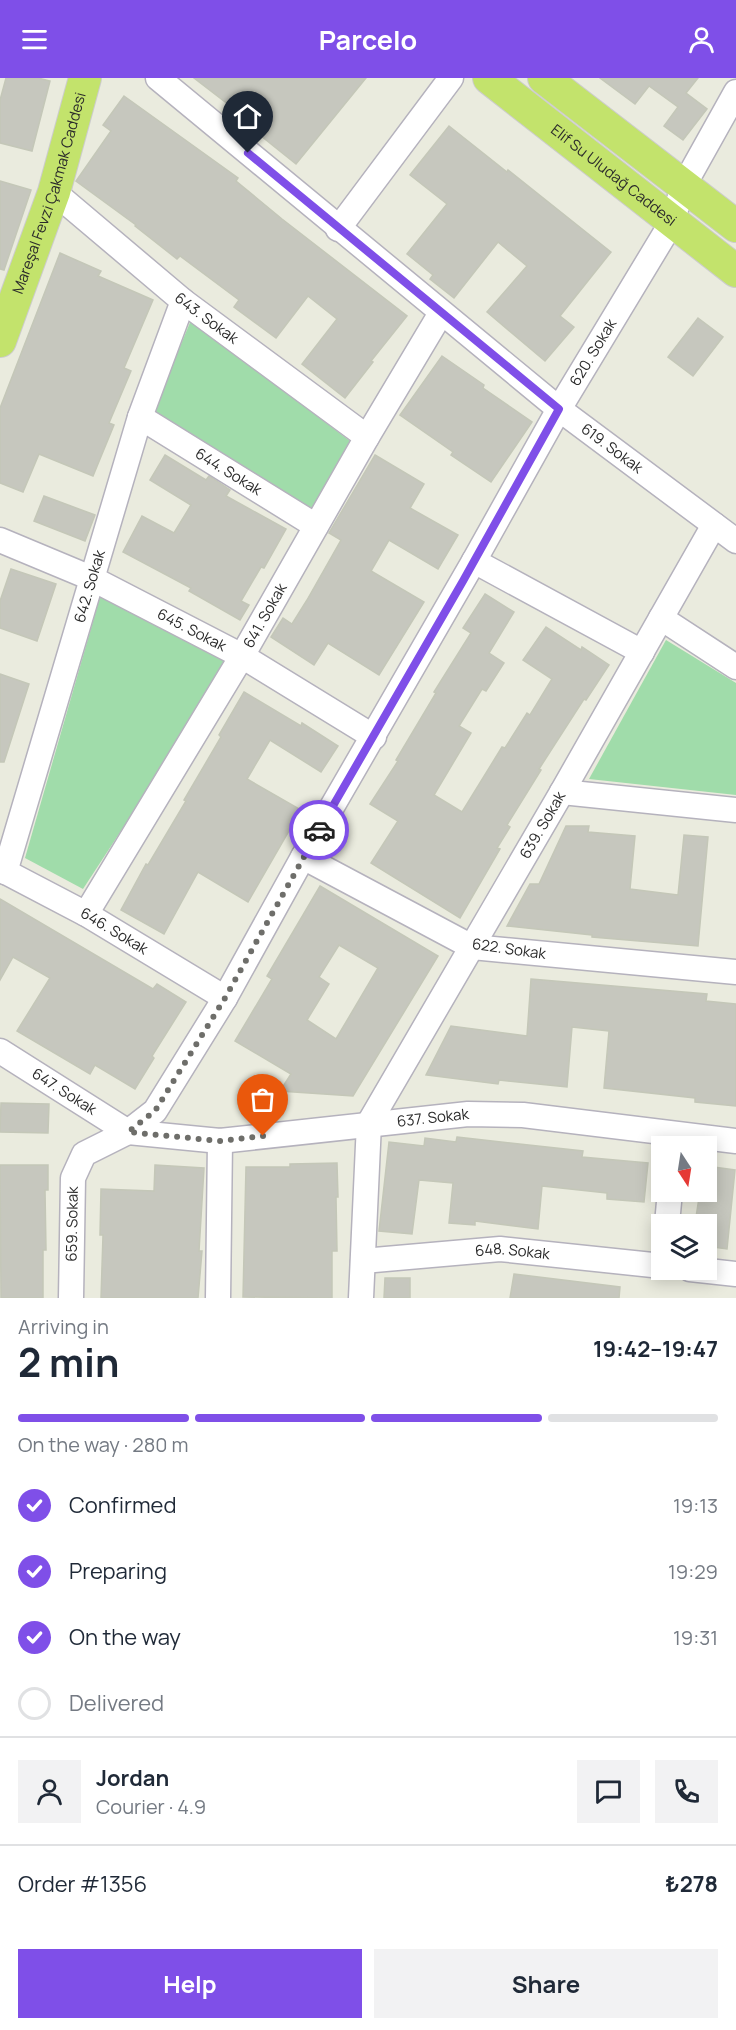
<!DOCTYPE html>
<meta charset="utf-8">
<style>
body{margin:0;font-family:Manrope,sans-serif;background:#f2f2f3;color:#1f2937;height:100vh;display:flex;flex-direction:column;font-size:22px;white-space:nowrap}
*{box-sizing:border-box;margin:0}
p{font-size:20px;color:#747a83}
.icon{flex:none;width:33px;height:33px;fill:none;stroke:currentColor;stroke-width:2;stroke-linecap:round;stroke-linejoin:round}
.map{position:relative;height:1220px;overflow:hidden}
.side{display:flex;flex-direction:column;background:#fff;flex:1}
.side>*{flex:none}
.needle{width:39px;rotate:168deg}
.buttons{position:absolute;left:651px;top:1058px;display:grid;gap:12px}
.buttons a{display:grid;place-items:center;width:66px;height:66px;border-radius:0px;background:#fff;box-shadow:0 3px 15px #0003;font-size:30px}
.pin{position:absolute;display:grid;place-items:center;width:51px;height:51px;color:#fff;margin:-62px -26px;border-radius:50% 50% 50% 0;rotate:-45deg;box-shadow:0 0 6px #0007}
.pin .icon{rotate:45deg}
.courier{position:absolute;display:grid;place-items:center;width:60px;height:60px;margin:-30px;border:4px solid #7f4fe8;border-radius:50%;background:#fff;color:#222;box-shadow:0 2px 8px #0007}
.head em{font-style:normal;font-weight:700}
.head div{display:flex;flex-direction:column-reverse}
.head{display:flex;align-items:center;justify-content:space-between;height:102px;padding:0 18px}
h1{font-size:39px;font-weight:700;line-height:45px}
.bar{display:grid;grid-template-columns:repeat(4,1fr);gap:9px 6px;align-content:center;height:72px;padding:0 18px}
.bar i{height:8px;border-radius:4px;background:#e0e1e3}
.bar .on{background:#7f4fe8}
.bar p{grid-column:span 4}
.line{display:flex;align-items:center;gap:15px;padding:0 18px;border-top:2px solid #e0e1e3}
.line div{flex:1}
.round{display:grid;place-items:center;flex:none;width:63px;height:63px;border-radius:0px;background:#f2f2f3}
ol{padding:0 18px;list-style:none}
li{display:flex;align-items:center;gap:18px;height:66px}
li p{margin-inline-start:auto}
li .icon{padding:6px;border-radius:50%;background:#7f4fe8;color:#fff;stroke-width:4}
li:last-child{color:#747a83}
li i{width:33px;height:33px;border:3px solid #e0e1e3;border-radius:50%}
.button{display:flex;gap:12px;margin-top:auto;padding:12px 18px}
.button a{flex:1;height:69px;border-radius:0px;background:#7f4fe8;color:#fff;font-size:24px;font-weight:700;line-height:69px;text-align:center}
.button a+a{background:#f2f2f3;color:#1f2937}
header{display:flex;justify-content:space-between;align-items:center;height:78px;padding:0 18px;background:#7f4fe8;color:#fff;font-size:27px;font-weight:700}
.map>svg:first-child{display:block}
</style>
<header><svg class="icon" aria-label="menu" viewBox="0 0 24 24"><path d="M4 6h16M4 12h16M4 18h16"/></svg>Parcelo<svg class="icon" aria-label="person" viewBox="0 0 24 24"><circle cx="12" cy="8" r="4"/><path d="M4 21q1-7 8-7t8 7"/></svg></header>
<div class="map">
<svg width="736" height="1220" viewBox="0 0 736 1220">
<rect width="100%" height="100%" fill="#eaebde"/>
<g fill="#a0dcaa">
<path d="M 191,242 L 350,363 L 312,433 L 153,334 Z"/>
<path d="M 100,519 L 230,586 L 83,811 L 25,780 Z"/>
<path d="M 666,562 L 736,605 L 736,717 L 589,701 Z"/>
</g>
<g fill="#c6c7be" stroke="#c4c7b8" stroke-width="1.5" fill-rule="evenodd">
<path d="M 6,0 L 38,0 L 50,3 L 32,73 L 0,65 L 0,22 Z"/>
<path d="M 194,0 L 366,0 L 296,86 L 226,30 L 229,27 Z"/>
<path d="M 600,0 L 698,0 L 686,15 L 707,31 L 683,62 L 664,48 L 678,29 L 649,8 L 635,26 Z"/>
<path d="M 124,18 L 238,100 L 236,103 L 282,141 L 407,238 L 371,283 L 373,284 L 345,320 L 302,286 L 337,241 L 308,218 L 276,260 L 234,229 L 239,222 L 180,178 L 177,181 L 135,148 L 136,147 L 76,103 L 111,53 L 103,47 Z"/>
<path d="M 449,48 L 507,94 L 508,92 L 611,174 L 560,238 L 574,249 L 545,283 L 487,234 L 527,188 L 498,164 L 454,220 L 430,201 L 433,197 L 407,176 L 447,126 L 410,97 Z"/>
<path d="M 0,103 L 31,112 L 4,192 L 0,191 Z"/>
<path d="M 60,175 L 101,193 L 98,198 L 153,222 L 124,290 L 131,293 L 109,345 L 114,347 L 93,398 L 39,376 L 23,414 L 0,405 L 0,330 Z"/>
<path d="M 698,240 L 723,259 L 693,298 L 668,279 Z"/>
<path d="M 442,278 L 484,307 L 483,310 L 532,344 L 491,404 L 451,377 L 453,374 L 400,337 Z"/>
<path d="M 165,377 L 206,402 L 209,398 L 230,412 L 226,418 L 286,451 L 264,490 L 261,489 L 241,523 L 249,527 L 240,542 L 189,513 L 191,510 L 123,474 L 142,438 L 174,455 L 191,427 L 150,402 Z"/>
<path d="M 375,377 L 424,406 L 410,430 L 458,457 L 438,491 L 389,462 L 371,493 L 424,524 L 379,597 L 328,565 L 314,587 L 271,559 L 283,540 L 292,546 L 307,522 L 341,462 L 329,455 Z"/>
<path d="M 44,418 L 95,437 L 85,463 L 34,443 Z"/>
<path d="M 11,491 L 56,506 L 37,563 L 0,550 L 0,523 Z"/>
<path d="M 485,516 L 514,534 L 489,575 L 504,585 L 486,613 L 482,611 L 459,648 L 471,655 L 434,717 L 462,734 L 502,669 L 505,670 L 527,635 L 530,637 L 552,601 L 523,582 L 546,549 L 581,572 L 582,569 L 609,587 L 586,622 L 584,621 L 539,691 L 541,692 L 507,747 L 510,749 L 497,770 L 500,771 L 460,840 L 371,785 L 398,743 L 370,726 L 398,683 L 396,682 L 436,615 L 434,614 L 471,555 L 463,550 Z"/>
<path d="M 0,596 L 29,606 L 4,684 L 0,684 Z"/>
<path d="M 244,614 L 301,648 L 302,645 L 338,668 L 321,694 L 270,662 L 247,701 L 301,732 L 248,824 L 198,794 L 164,856 L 121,832 L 146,786 L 148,787 L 186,723 L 184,722 L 221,659 L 219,657 Z"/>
<path d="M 566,748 L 589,748 L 588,754 L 635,758 L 630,811 L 678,817 L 684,757 L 708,759 L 698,868 L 592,859 L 592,857 L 507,848 L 530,806 L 539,806 Z"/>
<path d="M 320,808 L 438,878 L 353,1018 L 280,1013 L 291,996 L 235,963 L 272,901 L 267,898 ZM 339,867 L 378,890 L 336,961 L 307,942 L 329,906 L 319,899 Z"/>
<path d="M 0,821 L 153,911 L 157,906 L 186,924 L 152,978 L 154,980 L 135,1011 L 95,987 L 90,996 L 17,953 L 50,900 L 13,879 L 0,902 Z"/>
<path d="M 531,901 L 707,916 L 706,923 L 736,926 L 736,1028 L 695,1024 L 695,1020 L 604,1010 L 609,953 L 572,949 L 567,1009 L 499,1002 L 498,1006 L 426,997 L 451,948 L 527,958 Z"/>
<path d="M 1,1025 L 49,1026 L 48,1055 L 0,1054 Z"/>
<path d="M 457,1059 L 583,1073 L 582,1079 L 648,1085 L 644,1124 L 607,1121 L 607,1115 L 542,1108 L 538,1151 L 475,1143 L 475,1147 L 449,1145 L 453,1105 L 419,1102 L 412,1156 L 379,1153 L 389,1064 L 424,1068 L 425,1060 L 456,1064 Z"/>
<path d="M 337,1085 L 338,1119 L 336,1119 L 337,1173 L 332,1173 L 332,1220 L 243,1219 L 246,1089 L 290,1089 L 290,1086 Z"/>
<path d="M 0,1087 L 48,1087 L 48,1112 L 45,1112 L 46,1172 L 43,1172 L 43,1220 L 1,1220 Z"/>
<path d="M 155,1087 L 204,1090 L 199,1173 L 202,1173 L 198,1220 L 101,1220 L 103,1157 L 100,1157 L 101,1111 L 154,1113 Z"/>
<path d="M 706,1088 L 735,1092 L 727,1171 L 706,1168 L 706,1146 L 695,1146 L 700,1113 L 706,1113 Z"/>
<path d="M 514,1196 L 620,1209 L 619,1220 L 510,1220 Z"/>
<path d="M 385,1200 L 410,1200 L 410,1220 L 384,1220 Z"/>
</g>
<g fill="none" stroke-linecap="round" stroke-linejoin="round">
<g stroke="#b5b2bd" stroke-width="27">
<g id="minor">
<path id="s1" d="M 158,0 L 559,331 L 736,463"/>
<path id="s2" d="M 54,114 L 183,223 L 367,359"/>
<path d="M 338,151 L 451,0"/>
<path id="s3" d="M 140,339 L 316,448"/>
<path id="s4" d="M 0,462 L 91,500 L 242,578 L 374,659"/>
<path d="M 474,483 L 642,574"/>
<path d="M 661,540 L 736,589"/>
<path d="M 562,714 L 736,732"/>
<path d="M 303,779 L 472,869 L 736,894"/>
<path id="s5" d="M 0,791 L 86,836 L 225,920"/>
<path id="s6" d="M 5,794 L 140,339 L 183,223"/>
<path id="s7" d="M 86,836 L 242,578 L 367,359 L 441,235"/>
<path id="s8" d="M 0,973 L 128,1054 L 220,1063 L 468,1036 L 523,1037 L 736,1063"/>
<path d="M 667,1146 L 670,1113"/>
<path id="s9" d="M 363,1183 L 500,1171 L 662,1188"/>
<path d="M 690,1191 L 736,1196"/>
<path id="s10" d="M 71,1220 L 73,1100 L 84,1076 L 128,1054 L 155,1033 L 225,920 L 303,779 L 474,483 L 559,331 L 672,144 L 683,109 L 736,14"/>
<path d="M 218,1220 L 220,1063"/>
<path id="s11" d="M 361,1220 L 369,1045 L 562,714 L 714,447"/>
</g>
</g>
<g stroke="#ccc" stroke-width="34">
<g id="major">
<path id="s12" d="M 489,0 L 736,193"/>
<path d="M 544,0 L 736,148"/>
<path id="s13" d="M 0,263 L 54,114 L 85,0"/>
</g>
</g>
<use href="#minor" stroke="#fff" stroke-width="24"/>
<use href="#major" stroke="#c3e36c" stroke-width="32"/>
</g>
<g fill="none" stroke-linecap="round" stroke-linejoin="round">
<path stroke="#6e6e6a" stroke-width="6" stroke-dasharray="0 10.8" d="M 263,1058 L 220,1063 L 128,1054 L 155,1033 L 225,920 L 319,752"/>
<path stroke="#7f4fe8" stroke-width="8" d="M 248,75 L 559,331 L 463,503 L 319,752"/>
</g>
<g text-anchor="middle" stroke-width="4.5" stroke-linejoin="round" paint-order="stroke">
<g font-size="15" fill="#2b2b2b" stroke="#fff">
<text dy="5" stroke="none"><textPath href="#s12" startOffset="158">Elif Su Uludağ Caddesi</textPath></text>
<text dy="5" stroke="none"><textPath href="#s13" startOffset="156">Mareşal Fevzi Çakmak Caddesi</textPath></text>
<text dy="5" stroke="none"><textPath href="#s2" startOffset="198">643. Sokak</textPath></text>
<text dy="5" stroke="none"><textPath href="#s10" startOffset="1106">620. Sokak</textPath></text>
<text dy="5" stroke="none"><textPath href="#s1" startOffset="586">619. Sokak</textPath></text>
<text dy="5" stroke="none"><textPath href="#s3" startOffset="104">644. Sokak</textPath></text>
<text dy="5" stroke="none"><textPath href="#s6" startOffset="298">642. Sokak</textPath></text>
<text dy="5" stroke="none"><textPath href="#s7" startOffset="348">641. Sokak</textPath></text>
<text dy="5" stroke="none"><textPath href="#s4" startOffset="212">645. Sokak</textPath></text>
<text dy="5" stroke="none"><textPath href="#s11" startOffset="520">639. Sokak</textPath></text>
<text dy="5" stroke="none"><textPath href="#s5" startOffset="130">646. Sokak</textPath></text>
<text transform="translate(509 871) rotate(8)" y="5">622. Sokak</text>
<text dy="5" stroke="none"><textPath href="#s8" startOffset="76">647. Sokak</textPath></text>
<text dy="5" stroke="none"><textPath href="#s8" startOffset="458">637. Sokak</textPath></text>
<text dy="5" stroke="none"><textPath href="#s10" startOffset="74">659. Sokak</textPath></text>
<text dy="5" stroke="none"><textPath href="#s9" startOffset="150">648. Sokak</textPath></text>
</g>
</g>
</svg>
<div class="buttons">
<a><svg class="needle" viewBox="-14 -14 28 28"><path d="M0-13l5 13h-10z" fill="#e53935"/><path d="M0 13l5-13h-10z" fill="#747a83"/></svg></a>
<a><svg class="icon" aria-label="layers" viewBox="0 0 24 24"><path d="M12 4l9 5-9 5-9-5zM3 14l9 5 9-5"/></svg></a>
</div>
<div class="pin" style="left:263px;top:1058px;background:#ea580c"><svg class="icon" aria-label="bag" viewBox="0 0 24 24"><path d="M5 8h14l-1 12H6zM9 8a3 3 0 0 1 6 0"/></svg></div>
<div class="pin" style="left:248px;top:75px;background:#1f2937"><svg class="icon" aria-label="home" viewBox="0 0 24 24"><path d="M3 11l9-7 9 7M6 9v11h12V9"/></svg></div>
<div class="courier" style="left:319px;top:752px"><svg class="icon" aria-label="car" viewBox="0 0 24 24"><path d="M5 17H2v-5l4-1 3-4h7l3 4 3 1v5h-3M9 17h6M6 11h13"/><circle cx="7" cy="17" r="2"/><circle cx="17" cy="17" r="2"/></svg></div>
</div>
<section class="side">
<div class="head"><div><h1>2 min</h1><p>Arriving in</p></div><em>19:42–19:47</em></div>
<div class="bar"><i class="on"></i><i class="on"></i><i class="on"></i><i></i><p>On the way · 280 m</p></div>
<ol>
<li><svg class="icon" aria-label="check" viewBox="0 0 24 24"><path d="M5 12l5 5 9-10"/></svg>Confirmed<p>19:13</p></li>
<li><svg class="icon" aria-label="check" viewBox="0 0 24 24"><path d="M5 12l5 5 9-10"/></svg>Preparing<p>19:29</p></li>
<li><svg class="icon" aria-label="check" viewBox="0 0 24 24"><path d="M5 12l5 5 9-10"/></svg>On the way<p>19:31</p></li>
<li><i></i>Delivered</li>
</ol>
<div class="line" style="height:108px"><a class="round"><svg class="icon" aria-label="person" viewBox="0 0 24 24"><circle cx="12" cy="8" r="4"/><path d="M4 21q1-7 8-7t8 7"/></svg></a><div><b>Jordan</b><p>Courier · 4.9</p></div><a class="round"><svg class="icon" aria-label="chat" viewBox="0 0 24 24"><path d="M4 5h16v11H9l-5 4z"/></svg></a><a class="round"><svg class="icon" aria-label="phone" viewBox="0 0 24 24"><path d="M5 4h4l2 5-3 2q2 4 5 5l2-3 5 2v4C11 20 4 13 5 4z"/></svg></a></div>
<div class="line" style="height:78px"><div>Order #1356</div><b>₺278</b></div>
<div class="button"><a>Help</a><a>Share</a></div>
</section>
